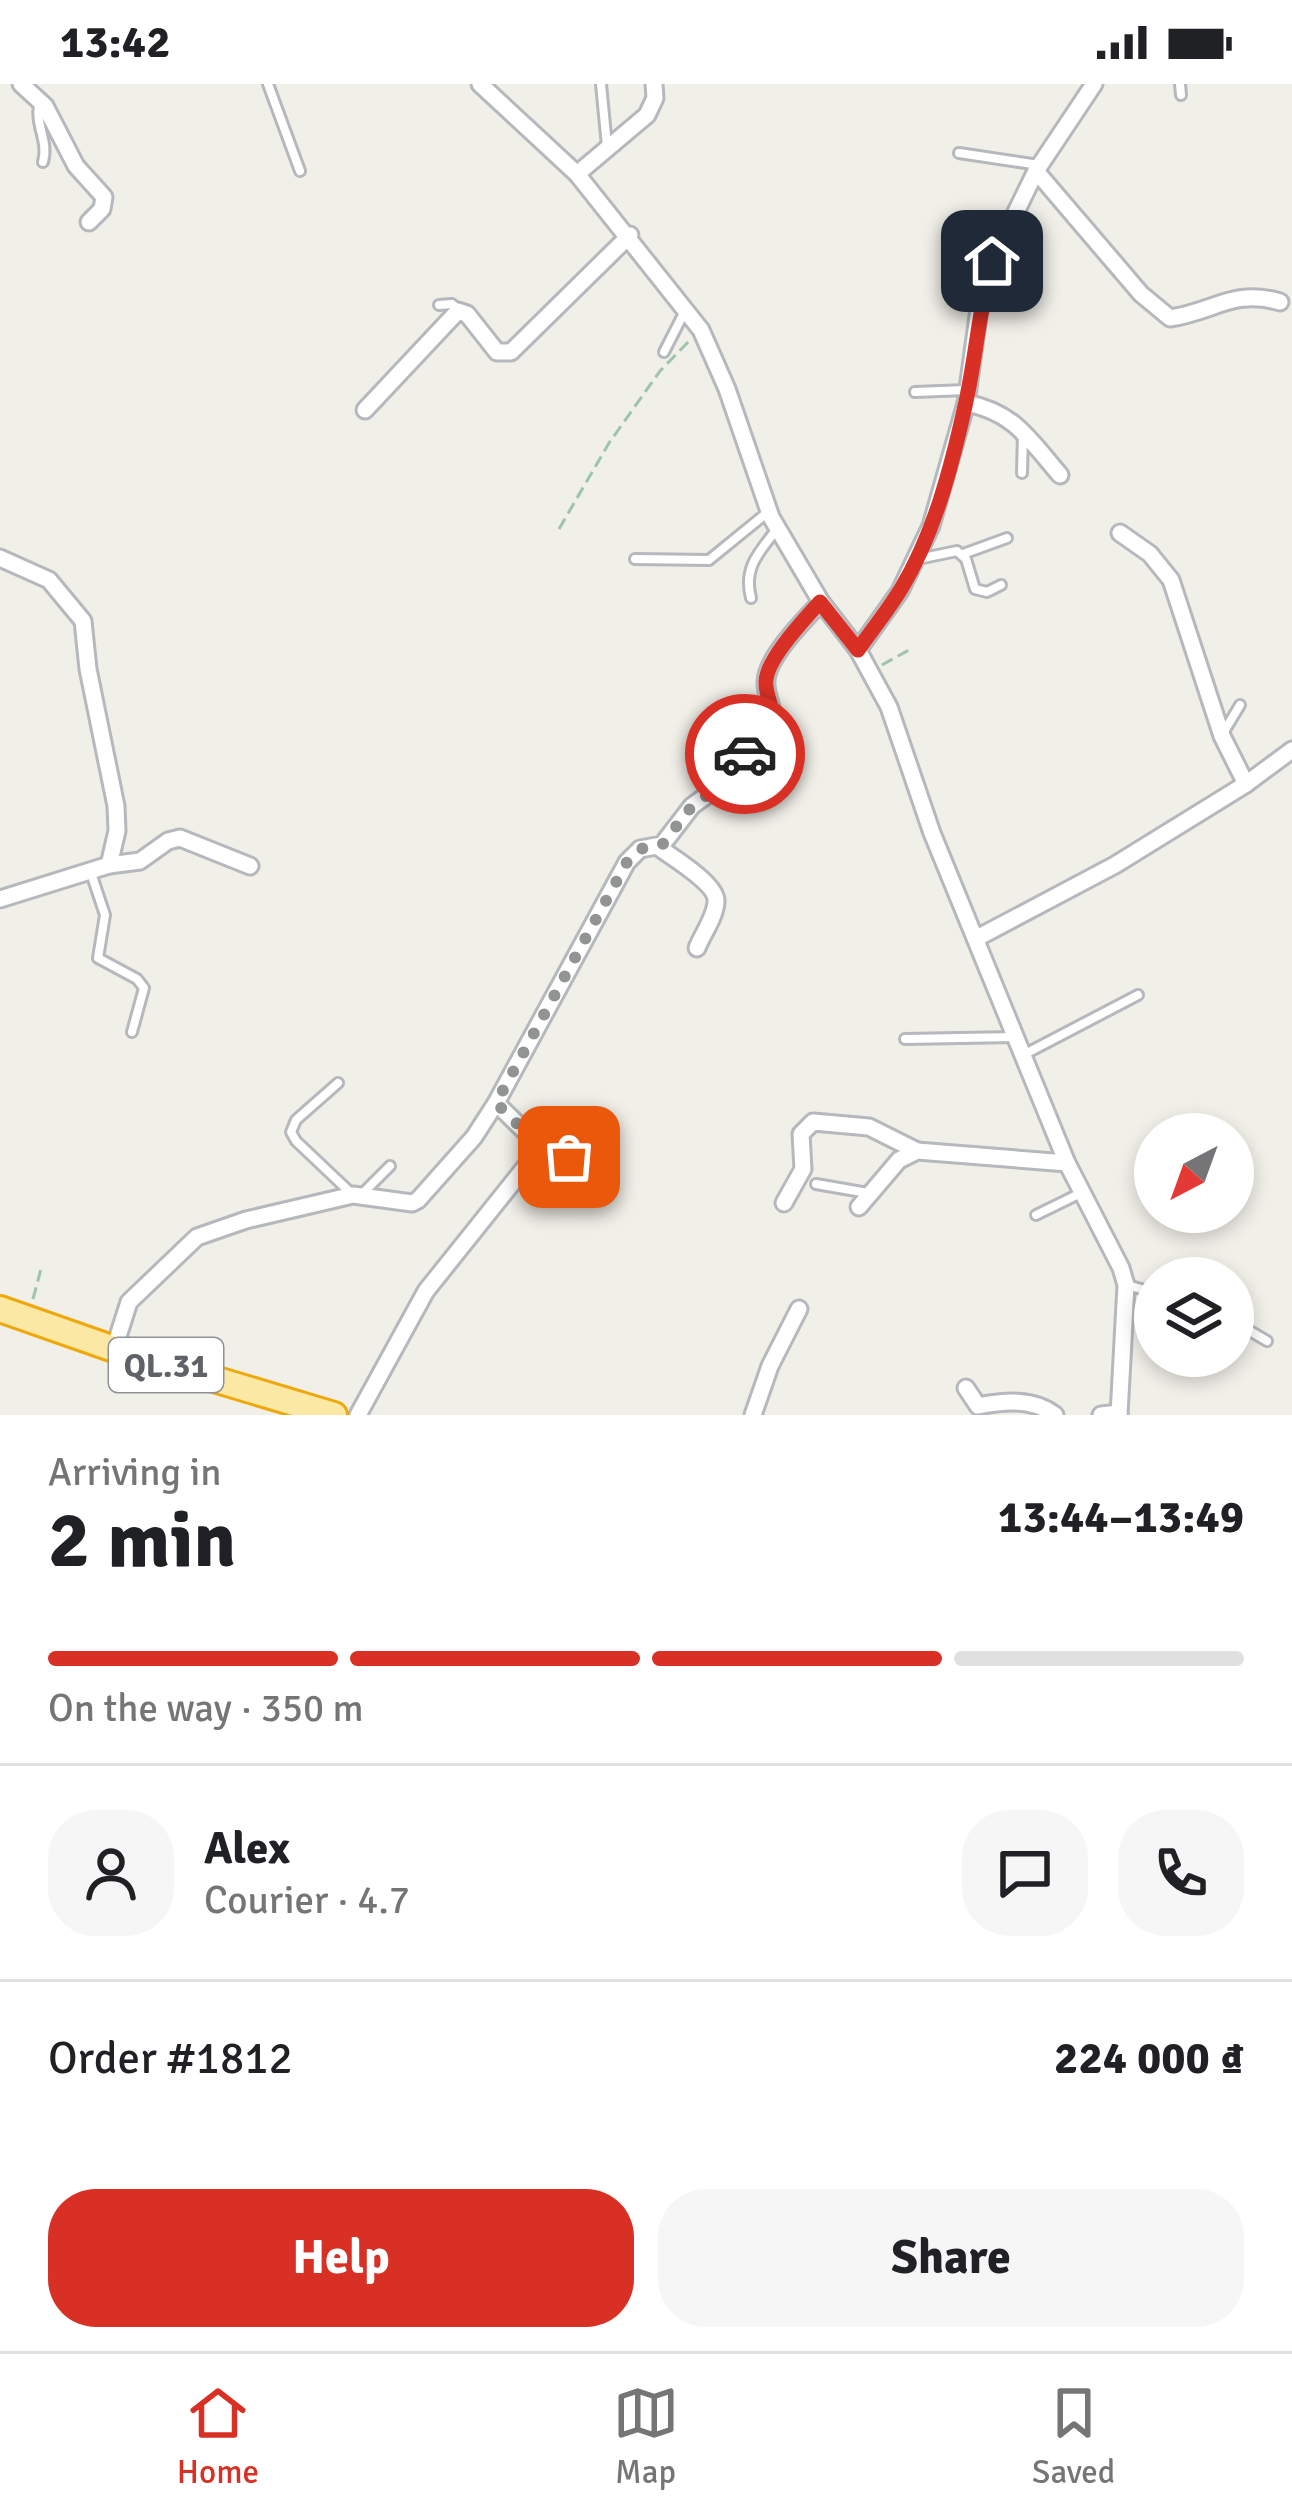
<!DOCTYPE html>
<meta charset="utf-8">
<style>
body{margin:0;font-family:Signika,sans-serif;background:#f6f6f6;color:#202124;height:100vh;display:flex;flex-direction:column;font-size:45px;white-space:nowrap}
*{box-sizing:border-box;margin:0}
p{font-size:39px;color:#757577}
.icon{flex:none;width:66px;height:66px;fill:none;stroke:currentColor;stroke-width:2;stroke-linecap:round;stroke-linejoin:round}
.map{position:relative;height:1331px;overflow:hidden}
.details{display:flex;flex-direction:column;background:#fff;flex:1}
.details>*{flex:none}
.needle{width:78px;rotate:221deg}
.controls{position:absolute;left:1134px;top:1029px;display:grid;gap:24px}
.controls a{display:grid;place-items:center;width:120px;height:120px;border-radius:50%;background:#fff;box-shadow:0 6px 18px #0003;font-size:60px}
.pin{position:absolute;display:grid;place-items:center;width:102px;height:102px;color:#fff;margin:-51px;border-radius:24px;box-shadow:0 6px 18px #0006}
.courier{position:absolute;display:grid;place-items:center;width:120px;height:120px;margin:-60px;border:9px solid #d93025;border-radius:50%;background:#fff;color:#222;box-shadow:0 3px 15px #0007}
.summary em{font-style:normal;font-weight:800}
.summary div{display:flex;flex-direction:column-reverse}
.summary{display:flex;align-items:center;justify-content:space-between;height:204px;padding:0 48px}
h1{font-size:78px;font-weight:800;line-height:90px}
.bar{display:grid;grid-template-columns:repeat(4,1fr);gap:18px 12px;align-content:center;height:144px;padding:0 48px}
.bar i{height:15px;border-radius:9px;background:#e0e0e0}
.bar .selected{background:#d93025}
.bar p{grid-column:span 4}
.line{display:flex;align-items:center;gap:30px;padding:0 48px;border-top:3px solid #e0e0e0}
.line div{flex:1}
.round{display:grid;place-items:center;flex:none;width:126px;height:126px;border-radius:48px;background:#f6f6f6}
.primary-button{display:flex;gap:24px;margin-top:auto;padding:24px 48px}
.primary-button a{flex:1;height:138px;border-radius:48px;background:#d93025;color:#fff;font-size:48px;font-weight:800;line-height:138px;text-align:center}
.primary-button a+a{background:#f6f6f6;color:#202124}
.status{display:flex;justify-content:space-between;align-items:center;height:84px;padding:0 60px;background:#fff;direction:ltr}
.status svg{height:33px;fill:currentColor}
.dock{display:flex;justify-content:space-around;align-items:center;height:168px;border-top:3px solid #e0e0e0;background:#fff;font-size:33px;color:#757577}
.dock a{display:grid;justify-items:center;gap:6px}
.dock .selected{color:#d93025}
.map>svg:first-child{display:block}
</style>
<div class="status"><b>13:42</b><svg viewBox="0 0 49 12"><path d="M0 12V9h3v3zM5 12V6h3v6zM10 12V3h3v9zM15 12V0h3v12zM26 1h20v11H26zM47 4h2v5h-2z"/></svg></div>
<div class="map">
<svg width="1292" height="1331" viewBox="0 0 1292 1331">
<rect width="100%" height="100%" fill="#f0efe8"/>
<g fill="none" stroke-linecap="round" stroke-linejoin="round">
<g stroke="#b5b8bc" stroke-width="14">
<g id="service">
<path d="M 268,0 L 300,87"/>
<path d="M 601,0 L 607,62"/>
<path d="M 1180,0 L 1181,11"/>
<path d="M 39,21 C 35,42 49,57 43,78"/>
<path d="M 959,69 L 1039,81"/>
<path d="M 439,221 L 452,220 L 459,226"/>
<path d="M 664,268 L 686,225"/>
<path d="M 915,308 L 966,306"/>
<path d="M 1022,389 L 1023,350"/>
<path d="M 963,470 L 1007,454"/>
<path d="M 635,475 L 709,476 L 768,428"/>
<path d="M 918,475 L 957,467 L 966,475 L 975,505 L 987,508 L 1001,501"/>
<path d="M 751,514 C 743,484 759,468 777,445"/>
<path d="M 1222,651 L 1240,621"/>
<path d="M 91,789 L 105,831 L 98,874 L 137,895 L 144,904 L 132,948"/>
<path d="M 905,955 L 1016,953"/>
<path d="M 1025,970 L 1138,911"/>
<path d="M 338,999 L 296,1036 L 291,1048 L 296,1057 L 352,1110"/>
<path d="M 558,1065 L 593,1044"/>
<path d="M 816,1100 L 868,1109"/>
<path d="M 363,1109 L 390,1082"/>
<path d="M 1036,1131 L 1083,1108"/>
<path d="M 1127,1201 L 1155,1209"/>
<path d="M 1233,1237 L 1267,1257"/>
</g>
</g>
<g stroke="#b5b8bc" stroke-width="21">
<g id="minor">
<path d="M 21,0 L 45,22 L 76,82 L 104,113 L 102,125 L 89,138"/>
<path d="M 480,0 L 577,90 L 701,246 L 727,305 L 771,433 L 821,518 L 858,566 L 889,623 L 932,749 L 1067,1079 L 1121,1184 L 1126,1201 L 1119,1331"/>
<path d="M 1036,87 L 1141,210 L 1170,234 C 1213,228 1234,204 1280,218"/>
<path d="M 577,90 L 647,31 L 655,14 L 654,0"/>
<path d="M 966,319 C 1014,328 1029,355 1060,391"/>
<path d="M 365,326 L 458,227 L 467,230 L 497,268 L 511,268 L 630,151"/>
<path d="M 1120,449 L 1150,470 L 1171,496 L 1222,652 L 1246,700"/>
<path d="M 0,474 L 49,496 L 83,537 L 88,585 L 116,722 L 117,747 L 109,781 L 0,815"/>
<path d="M 858,566 L 900,507 L 931,442 L 966,319 L 978,232 L 992,177 L 1036,87 L 1094,0"/>
<path d="M 658,763 C 672,773 717,800 716,817 C 716,832 702,851 697,864"/>
<path d="M 109,781 L 140,777 L 168,757 L 180,754 L 250,782"/>
<path d="M 977,854 L 1115,781 L 1246,700 L 1292,666"/>
<path d="M 496,1019 L 543,1065"/>
<path d="M 784,1119 L 803,1085 L 801,1050 L 813,1038 L 869,1043 L 917,1067"/>
<path d="M 859,1123 L 899,1076 L 917,1067 L 1067,1079"/>
<path d="M 114,1265 L 129,1218 L 197,1153 L 246,1136 L 353,1111 L 412,1119 L 418,1116 L 474,1053 L 496,1019 L 627,778 L 640,765 L 662,761 L 692,722 L 728,696 L 771,625 C 770,616 765,606 766,597 C 767,573 805,535 821,518"/>
<path d="M 966,1304 L 978,1322 C 1005,1317 1033,1314 1055,1331"/>
<path d="M 358,1331 L 426,1207 L 534,1072 C 558,1054 577,1081 591,1098"/>
<path d="M 753,1331 L 770,1282 L 799,1225"/>
<path d="M 1101,1331 L 1119,1329"/>
</g>
</g>
<g stroke="#eea80b" stroke-width="30">
<path id="trunk" d="M 0,1225 L 114,1265 L 334,1331"/>
</g>
<g stroke="#9ec5a9" stroke-width="3" stroke-dasharray="12 6" stroke-linecap="butt">
<path d="M 559,445 L 609,359 L 660,287 L 691,255"/>
<path d="M 882,581 L 909,566"/>
<path d="M 33,1215 L 41,1185"/>
</g>
<use href="#service" stroke="#fff" stroke-width="8"/>
<use href="#minor" stroke="#fff" stroke-width="15"/>
<use href="#trunk" stroke="#fae8a4" stroke-width="24"/>
</g>
<g fill="none" stroke-linecap="round" stroke-linejoin="round">
<path stroke="#929494" stroke-width="12" stroke-dasharray="0 21.6" d="M 569,1073 L 557,1066 L 543,1065 L 496,1019 L 627,778 L 640,765 L 662,761 L 692,722 L 728,696 L 745,670"/>
<path stroke="#d93025" stroke-width="15" d="M 745,670 L 771,625 C 770,616 765,606 766,597 C 767,574 805,535 820,518 L 858,566 C 872,546 888,526 901,505 C 934,450 951,385 965,322 C 976,274 979,225 992,177"/>
</g>
<g text-anchor="middle" stroke-width="10" stroke-linejoin="round" paint-order="stroke">
<rect fill="#fff" stroke="#8f9295" stroke-width="3" x="109" y="1254" width="114" height="54" rx="9"/>
<g font-size="33" font-weight="bold" fill="#5f6367">
<text x="166" y="1293">QL.31</text>
</g>
</g>
</svg>
<div class="controls">
<a><svg class="needle" viewBox="-14 -14 28 28"><path d="M0-13l5 13h-10z" fill="#e53935"/><path d="M0 13l5-13h-10z" fill="#757577"/></svg></a>
<a><svg class="icon" aria-label="layers" viewBox="0 0 24 24"><path d="M12 4l9 5-9 5-9-5zM3 14l9 5 9-5"/></svg></a>
</div>
<div class="pin" style="left:569px;top:1073px;background:#ea580c"><svg class="icon" aria-label="bag" viewBox="0 0 24 24"><path d="M5 8h14l-1 12H6zM9 8a3 3 0 0 1 6 0"/></svg></div>
<div class="pin" style="left:992px;top:177px;background:#1f2937"><svg class="icon" aria-label="home" viewBox="0 0 24 24"><path d="M3 11l9-7 9 7M6 9v11h12V9"/></svg></div>
<div class="courier" style="left:745px;top:670px"><svg class="icon" aria-label="car" viewBox="0 0 24 24"><path d="M5 17H2v-5l4-1 3-4h7l3 4 3 1v5h-3M9 17h6M6 11h13"/><circle cx="7" cy="17" r="2"/><circle cx="17" cy="17" r="2"/></svg></div>
</div>
<section class="details">
<div class="summary"><div><h1>2 min</h1><p>Arriving in</p></div><em>13:44–13:49</em></div>
<div class="bar"><i class="selected"></i><i class="selected"></i><i class="selected"></i><i></i><p>On the way · 350 m</p></div>
<div class="line" style="height:216px"><a class="round"><svg class="icon" aria-label="person" viewBox="0 0 24 24"><circle cx="12" cy="8" r="4"/><path d="M4 21q1-7 8-7t8 7"/></svg></a><div><b>Alex</b><p>Courier · 4.7</p></div><a class="round"><svg class="icon" aria-label="chat" viewBox="0 0 24 24"><path d="M4 5h16v11H9l-5 4z"/></svg></a><a class="round"><svg class="icon" aria-label="phone" viewBox="0 0 24 24"><path d="M5 4h4l2 5-3 2q2 4 5 5l2-3 5 2v4C11 20 4 13 5 4z"/></svg></a></div>
<div class="line" style="height:156px"><div>Order #1812</div><b>224 000 ₫</b></div>
<div class="primary-button"><a>Help</a><a>Share</a></div>
</section>
<nav class="dock">
<a class="selected"><svg class="icon" aria-label="home" viewBox="0 0 24 24"><path d="M3 11l9-7 9 7M6 9v11h12V9"/></svg>Home</a>
<a><svg class="icon" aria-label="map" viewBox="0 0 24 24"><path d="M3 6l6-2 6 2 6-2v14l-6 2-6-2-6 2zM9 4v14M15 6v14"/></svg>Map</a>
<a><svg class="icon" aria-label="saved" viewBox="0 0 24 24"><path d="M7 4h10v16l-5-4-5 4z"/></svg>Saved</a>
</nav>
